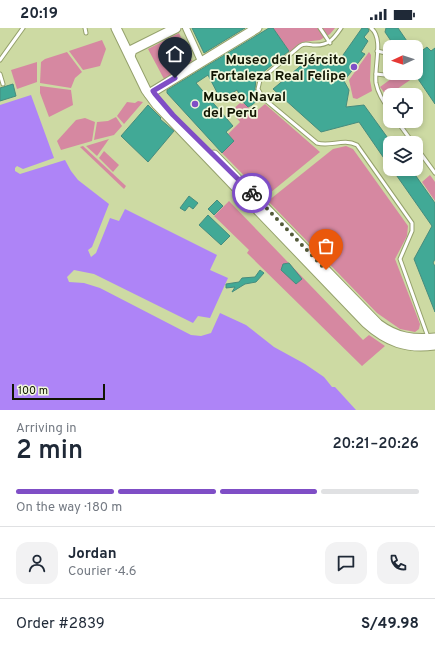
<!DOCTYPE html>
<meta charset="utf-8">
<style>
body{margin:0;font-family:Overpass,sans-serif;background:#f2f2f3;color:#1f2937;height:100vh;display:flex;flex-direction:column;font-size:15px;white-space:nowrap}
*{box-sizing:border-box;margin:0}
p{font-size:13px;color:#747a83}
.icon{flex:none;width:22px;height:22px;fill:none;stroke:currentColor;stroke-width:2;stroke-linecap:round;stroke-linejoin:round}
.map{position:relative;height:382px;overflow:hidden}
.sheet{display:flex;flex-direction:column;background:#fff;flex:1}
.sheet>*{flex:none}
.needle{width:26px;rotate:267deg}
.buttons{position:absolute;left:383px;top:12px;display:grid;gap:8px}
.buttons a{display:grid;place-items:center;width:40px;height:40px;border-radius:8px;background:#fff;box-shadow:0 2px 6px #0003;font-size:20px}
.scale{position:absolute;left:12px;bottom:10px;width:93px;box-sizing:border-box;padding-left:4px;border:2px solid #111502;border-top:0;font-size:11px;line-height:14px;white-space:nowrap;color:#111502;-webkit-text-stroke:3px #f0f7db;paint-order:stroke}
.pin{position:absolute;display:grid;place-items:center;width:34px;height:34px;color:#fff;margin:-41px -17px;border-radius:50% 50% 50% 0;rotate:-45deg;box-shadow:0 0 4px #0007}
.pin .icon{rotate:45deg}
.courier{position:absolute;display:grid;place-items:center;width:40px;height:40px;margin:-20px;border:3px solid #7f4ec6;border-radius:50%;background:#fff;color:#222;box-shadow:0 1px 5px #0007}
.headline em{font-style:normal;font-weight:600}
.headline div{display:flex;flex-direction:column-reverse}
.headline{display:flex;align-items:center;justify-content:space-between;height:68px;padding:0 16px}
h1{font-size:26px;font-weight:600;line-height:30px}
.bar{display:grid;grid-template-columns:repeat(4,1fr);gap:6px 4px;align-content:center;height:48px;padding:0 16px}
.bar i{height:5px;border-radius:3px;background:#e0e1e3}
.bar .on{background:#7f4ec6}
.bar p{grid-column:span 4}
.line{display:flex;align-items:center;gap:10px;padding:0 16px;border-top:1px solid #e0e1e3}
.line div{flex:1}
.round{display:grid;place-items:center;flex:none;width:42px;height:42px;border-radius:12px;background:#f2f2f3}
.status{display:flex;justify-content:space-between;align-items:center;height:28px;padding:0 20px;background:#fff;direction:ltr}
.status svg{height:11px;fill:currentColor}
.map>svg:first-child{display:block}
</style>
<div class="status"><b>20:19</b><svg viewBox="0 0 49 12"><path d="M0 12V9h3v3zM5 12V6h3v6zM10 12V3h3v9zM15 12V0h3v12zM26 1h20v11H26zM47 4h2v5h-2z"/></svg></div>
<div class="map">
<svg width="435" height="382" viewBox="0 0 435 382">
<rect width="100%" height="100%" fill="#cddaa3"/>
<g fill="#d688a1">
<path d="M 273,0 L 335,0 L 330,6 L 320,12 L 303,14 L 290,24 Z"/>
<path d="M 179,5 L 192,33 L 164,51 L 148,21 Z"/>
<path d="M 102,12 L 106,21 L 100,38 L 83,42 L 69,23 Z"/>
<path d="M 67,24 L 82,44 L 75,50 L 71,60 L 40,55 L 41,34 L 45,31 Z"/>
<path d="M 369,24 L 371,27 L 370,52 L 372,63 L 357,71 L 353,70 L 349,52 Z"/>
<path d="M 37,34 L 37,54 L 17,61 L 11,42 Z"/>
<path d="M 399,45 L 410,45 L 413,50 L 387,68 L 380,59 Z"/>
<path d="M 40,58 L 71,62 L 73,77 L 49,89 L 40,65 Z"/>
<path d="M 138,73 L 143,74 L 124,96 L 117,88 L 127,74 L 135,75 Z"/>
<path d="M 240,75 L 242,76 L 244,75 L 254,85 L 265,76 L 320,124 L 265,169 L 222,125 L 234,113 L 228,106 L 240,94 L 231,83 Z"/>
<path d="M 116,89 L 122,98 L 114,107 L 94,112 L 97,94 L 108,93 Z"/>
<path d="M 85,90 L 95,94 L 92,113 L 61,122 L 57,113 L 76,92 Z"/>
<path d="M 109,111 L 97,128 L 86,118 Z"/>
<path d="M 83,118 L 126,158 L 124,161 L 80,119 Z"/>
<path d="M 346,118 L 353,121 L 408,198 L 407,208 L 395,231 L 420,296 L 419,301 L 415,304 L 400,301 L 377,285 L 268,173 L 333,121 Z"/>
<path d="M 104,123 L 119,137 L 113,144 L 99,130 Z"/>
<path d="M 430,147 L 435,154 L 435,173 L 422,154 Z"/>
<path d="M 229,173 L 363,312 L 369,307 L 385,318 L 362,338 L 247,225 L 249,222 L 214,188 Z"/>
</g>
<path fill="#ae84f7" d="M 31,67 L 54,130 L 23,141 L 17,138 L 15,140 L 15,143 L 20,146 L 65,132 L 71,143 L 78,152 L 109,176 L 92,219 L 88,222 L 91,229 L 96,225 L 110,190 L 119,193 L 125,181 L 217,227 L 210,242 L 228,250 L 210,290 L 198,288 L 193,295 L 94,246 L 74,242 L 67,249 L 69,254 L 84,255 L 100,260 L 191,307 L 201,308 L 211,305 L 220,285 L 246,297 L 274,319 L 305,336 L 324,349 L 332,359 L 335,359 L 356,382 L 0,382 L 0,77 Z"/>
<g fill="#41a996" stroke="#468c7e">
<path d="M 192,0 L 245,0 L 204,25 Z"/>
<path d="M 269,0 L 273,0 L 289,23 L 256,50 L 255,61 L 259,71 L 252,77 L 248,79 L 244,75 L 237,62 L 221,72 L 208,47 L 196,55 L 233,98 L 226,104 L 234,113 L 222,125 L 167,65 L 167,62 Z"/>
<path d="M 362,0 L 368,0 L 369,3 L 364,9 L 368,13 L 361,24 L 365,26 L 344,53 L 349,62 L 346,79 L 364,77 L 390,113 L 390,139 L 359,94 L 321,104 L 273,61 L 310,30 L 336,37 Z"/>
<path d="M 386,0 L 398,0 L 411,19 L 395,19 L 385,4 Z"/>
<path d="M 427,19 L 431,23 L 435,20 L 435,76 L 414,45 L 416,45 L 416,27 Z"/>
<path d="M 13,56 L 16,68 L 0,73 L 0,60 Z"/>
<path d="M 148,77 L 161,90 L 160,91 L 174,103 L 148,134 L 121,108 Z"/>
<path d="M 392,141 L 411,141 L 435,175 L 435,231 L 433,235 L 435,238 L 435,284 L 414,231 L 432,198 Z"/>
<path d="M 189,168 L 198,175 L 193,181 L 189,178 L 185,183 L 180,180 Z"/>
<path d="M 217,172 L 223,178 L 214,187 L 208,181 Z"/>
<path d="M 208,187 L 230,208 L 221,217 L 199,197 Z"/>
<path d="M 289,235 L 302,251 L 296,256 L 281,242 L 283,236 Z"/>
<path d="M 260,242 L 264,245 L 256,254 L 245,256 L 232,264 L 235,259 L 226,260 L 226,256 L 239,254 L 242,250 L 255,249 Z"/>
</g>
<g fill="none" stroke-linecap="round" stroke-linejoin="round">
<g stroke="#95a16c" stroke-width="5">
<g id="lane">
<path d="M 85,0 L 86,5"/>
<path d="M 320,0 L 330,15"/>
<path d="M 341,0 C 333,12 328,18 313,17 C 308,16 304,15 300,18 L 260,52 L 258,61 L 263,70 L 317,115 C 331,119 343,110 357,117 L 412,195 L 412,203 L 400,231 L 428,309"/>
<path d="M 371,0 C 384,10 374,39 376,55 C 378,66 384,74 390,83"/>
<path d="M 377,23 L 390,26"/>
<path d="M 0,32 L 23,0"/>
<path d="M 0,46 L 3,56"/>
<path d="M 376,46 L 385,47 L 392,45"/>
<path d="M 397,93 L 413,115"/>
<path d="M 416,119 L 435,145"/>
</g>
</g>
<g stroke="#95a16c" stroke-width="8">
<path id="street" d="M 186,0 L 201,33"/>
</g>
<g stroke="#95a16c" stroke-width="11">
<g id="secondary">
<path d="M 116,0 L 146,62 L 157,77 L 366,295 C 387,314 407,321 435,317"/>
<path d="M 130,28 L 132,22 L 176,0"/>
<path d="M 149,66 L 257,0"/>
<path d="M 214,127 L 378,296 C 397,310 413,312 435,310"/>
</g>
</g>
<use href="#lane" stroke="#fff" stroke-width="3"/>
<use href="#street" stroke="#fff" stroke-width="6"/>
<use href="#secondary" stroke="#fff" stroke-width="9"/>
</g>
<g fill="none" stroke-linecap="round" stroke-linejoin="round">
<path stroke="#535a3a" stroke-width="4" stroke-dasharray="0 7.2" d="M 252,165 L 326,242"/>
<path stroke="#7f4ec6" stroke-width="5" d="M 175,50 L 153,63 L 155,66 L 173,87 L 252,165"/>
</g>
<g fill="#7f4ec6" stroke="#f0f7db" stroke-width="1.5">
<circle cx="354" cy="39" r="4"/>
<circle cx="195" cy="76" r="4"/>
</g>
<g text-anchor="middle" stroke-width="3.5" stroke-linejoin="round" paint-order="stroke">
<g font-size="14" font-weight="bold" fill="#111502" stroke="#f0f7db" text-anchor="end">
<text x="346" y="36">Museo del Ejército<tspan x="346" dy="16">Fortaleza Real Felipe</tspan></text>
<text x="203" y="73" text-anchor="start">Museo Naval<tspan x="203" dy="16">del Perú</tspan></text>
</g>
</g>
</svg>
<div class="buttons">
<a><svg class="needle" viewBox="-14 -14 28 28"><path d="M0-13l5 13h-10z" fill="#e53935"/><path d="M0 13l5-13h-10z" fill="#747a83"/></svg></a>
<a><svg class="icon" aria-label="locate" viewBox="0 0 24 24"><circle cx="12" cy="12" r="6"/><path d="M12 2v4M12 18v4M2 12h4M18 12h4"/></svg></a>
<a><svg class="icon" aria-label="layers" viewBox="0 0 24 24"><path d="M12 4l9 5-9 5-9-5zM3 14l9 5 9-5"/></svg></a>
</div>
<div class="scale">100 m</div>
<div class="pin" style="left:326px;top:242px;background:#ea580c"><svg class="icon" aria-label="bag" viewBox="0 0 24 24"><path d="M5 8h14l-1 12H6zM9 8a3 3 0 0 1 6 0"/></svg></div>
<div class="pin" style="left:175px;top:50px;background:#1f2937"><svg class="icon" aria-label="home" viewBox="0 0 24 24"><path d="M3 11l9-7 9 7M6 9v11h12V9"/></svg></div>
<div class="courier" style="left:252px;top:165px"><svg class="icon" aria-label="bike" viewBox="0 0 24 24"><circle cx="6" cy="16" r="4"/><circle cx="18" cy="16" r="4"/><path d="M6 16l4-8h5l3 8M10 8l3 8H6M13 5h3"/></svg></div>
</div>
<section class="sheet">
<div class="headline"><div><h1>2 min</h1><p>Arriving in</p></div><em>20:21–20:26</em></div>
<div class="bar"><i class="on"></i><i class="on"></i><i class="on"></i><i></i><p>On the way · 180 m</p></div>
<div class="line" style="height:72px"><a class="round"><svg class="icon" aria-label="person" viewBox="0 0 24 24"><circle cx="12" cy="8" r="4"/><path d="M4 21q1-7 8-7t8 7"/></svg></a><div><b>Jordan</b><p>Courier · 4.6</p></div><a class="round"><svg class="icon" aria-label="chat" viewBox="0 0 24 24"><path d="M4 5h16v11H9l-5 4z"/></svg></a><a class="round"><svg class="icon" aria-label="phone" viewBox="0 0 24 24"><path d="M5 4h4l2 5-3 2q2 4 5 5l2-3 5 2v4C11 20 4 13 5 4z"/></svg></a></div>
<div class="line" style="height:52px"><div>Order #2839</div><b>S/49.98</b></div>
</section>
